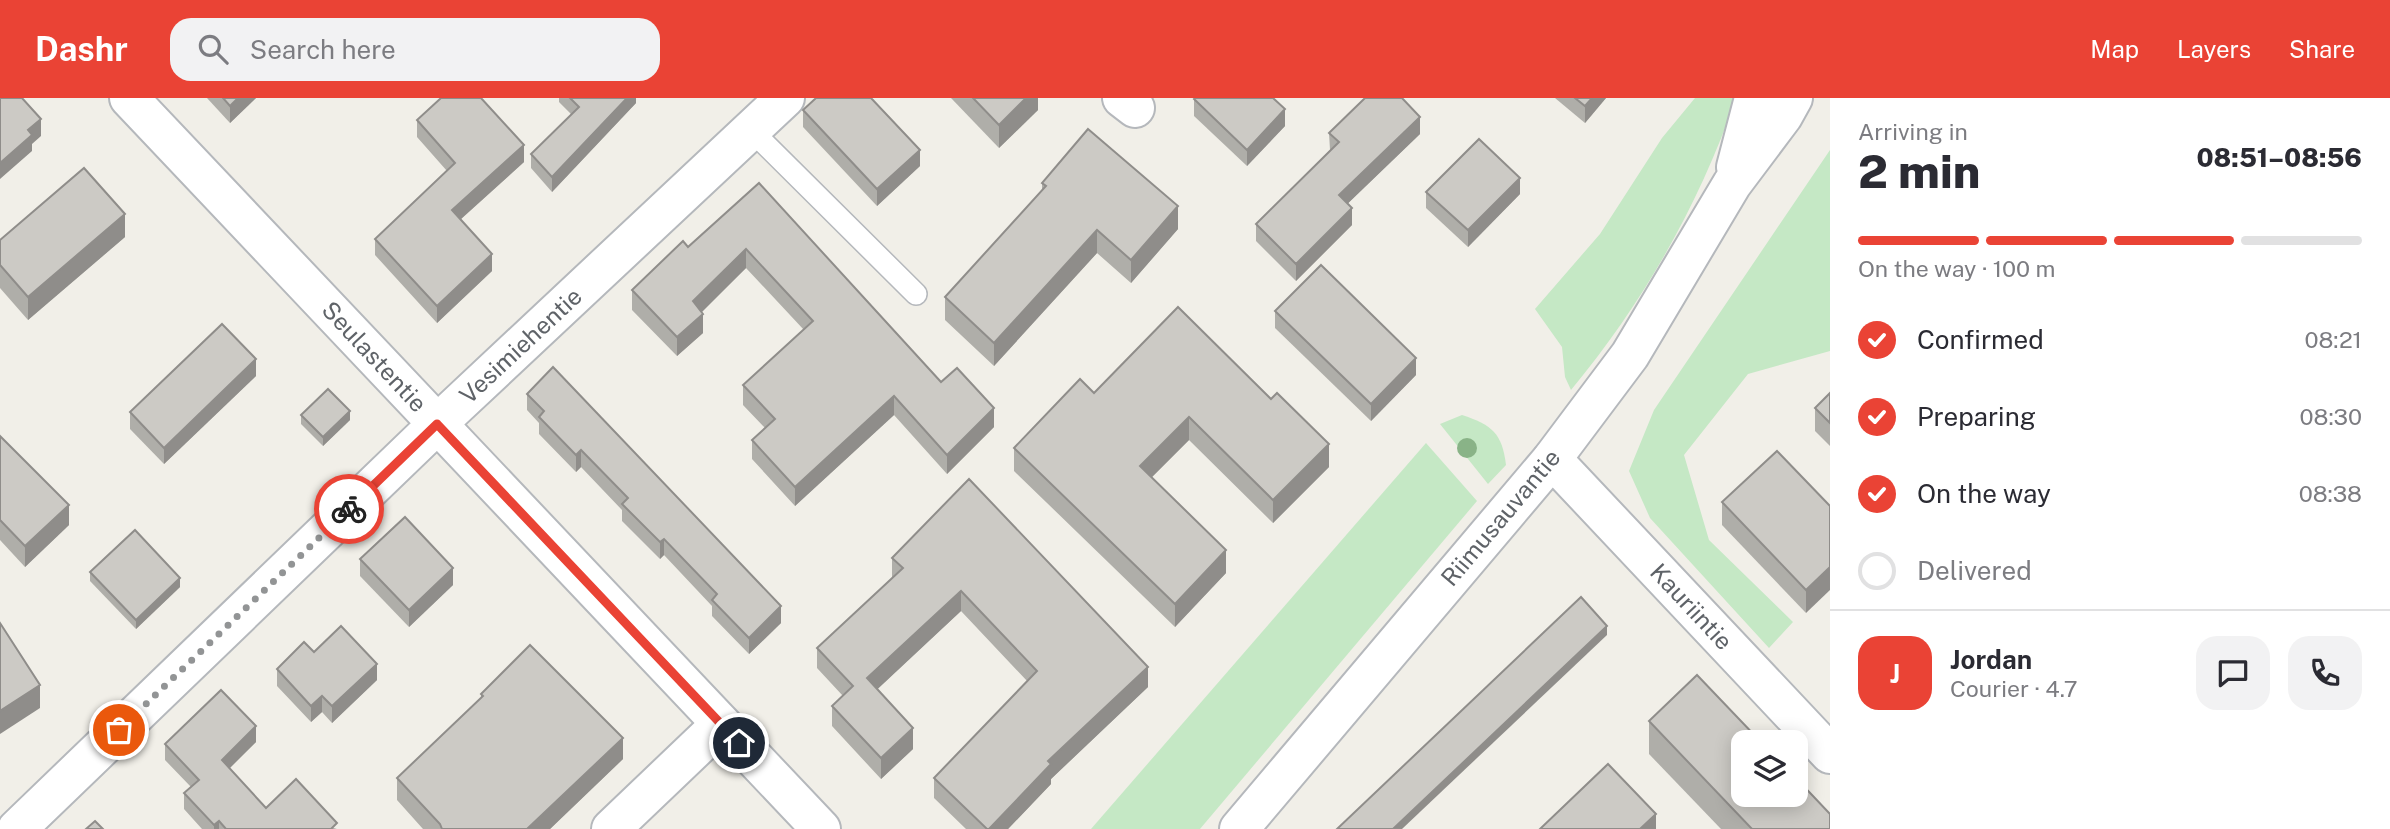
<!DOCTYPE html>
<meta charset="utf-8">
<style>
body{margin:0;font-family:"Public Sans",sans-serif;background:#f2f2f3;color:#2b2b33;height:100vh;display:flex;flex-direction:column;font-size:26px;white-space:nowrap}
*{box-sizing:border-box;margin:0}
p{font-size:23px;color:#7c7c81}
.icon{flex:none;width:38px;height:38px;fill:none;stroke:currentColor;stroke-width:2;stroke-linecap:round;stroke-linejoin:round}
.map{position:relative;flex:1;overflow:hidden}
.sheet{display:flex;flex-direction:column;background:#fff;width:560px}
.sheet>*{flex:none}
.buttons{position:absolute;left:1731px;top:632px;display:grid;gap:14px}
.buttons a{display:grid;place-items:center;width:77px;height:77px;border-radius:14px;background:#fff;box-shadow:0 4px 18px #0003;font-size:35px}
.pin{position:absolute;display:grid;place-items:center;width:60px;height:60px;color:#fff;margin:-30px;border:4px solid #fff;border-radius:50%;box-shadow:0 2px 7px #0007}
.courier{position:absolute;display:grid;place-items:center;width:70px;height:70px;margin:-35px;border:5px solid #ea4335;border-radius:50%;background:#fff;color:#222;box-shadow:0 2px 9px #0007}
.summary em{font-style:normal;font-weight:800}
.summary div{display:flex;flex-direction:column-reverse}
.summary{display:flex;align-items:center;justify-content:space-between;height:119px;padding:0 28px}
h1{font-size:46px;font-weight:800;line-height:52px}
.bar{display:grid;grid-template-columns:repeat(4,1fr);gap:10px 7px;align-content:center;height:84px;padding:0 28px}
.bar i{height:9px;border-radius:5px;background:#e1e1e2}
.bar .selected{background:#ea4335}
.bar p{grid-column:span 4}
.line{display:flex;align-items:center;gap:18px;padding:0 28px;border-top:2px solid #e1e1e2}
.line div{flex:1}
.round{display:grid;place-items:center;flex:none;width:74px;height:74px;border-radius:21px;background:#f2f2f3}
ol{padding:0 28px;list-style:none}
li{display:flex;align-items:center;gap:21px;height:77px}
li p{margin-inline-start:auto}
li .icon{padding:7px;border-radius:50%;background:#ea4335;color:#fff;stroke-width:4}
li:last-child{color:#7c7c81}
li i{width:38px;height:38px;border:4px solid #e1e1e2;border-radius:50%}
header{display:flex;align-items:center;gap:42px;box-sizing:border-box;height:98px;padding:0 35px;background:#ea4335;color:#fff}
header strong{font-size:33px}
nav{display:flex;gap:38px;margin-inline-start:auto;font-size:24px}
.search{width:490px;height:63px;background:#f2f2f3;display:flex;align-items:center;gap:18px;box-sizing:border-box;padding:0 24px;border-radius:21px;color:#7c7c81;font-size:26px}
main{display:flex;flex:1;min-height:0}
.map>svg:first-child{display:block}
</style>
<header>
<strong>Dashr</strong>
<div class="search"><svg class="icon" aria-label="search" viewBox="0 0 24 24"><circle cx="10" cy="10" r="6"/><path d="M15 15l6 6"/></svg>Search here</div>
<nav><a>Map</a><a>Layers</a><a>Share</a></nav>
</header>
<main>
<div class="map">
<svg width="1830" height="731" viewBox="0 0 1830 731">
<rect width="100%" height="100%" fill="#f1efe8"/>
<g fill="#c5e8c5">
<path d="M 1695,0 L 1736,0 C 1699,107 1643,205 1571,292 L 1565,279 L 1562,249 L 1535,211 L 1600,136 L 1662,40 Z"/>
<path d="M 1830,52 L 1830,253 L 1748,276 L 1684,357 L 1709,442 L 1793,524 L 1769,550 L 1650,420 L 1629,373 L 1654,312 Z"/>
<path d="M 1462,317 C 1492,327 1502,335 1506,367 L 1488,386 L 1440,326 Z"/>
<path d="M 1426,345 L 1477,403 L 1200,731 L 1091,731 Z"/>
</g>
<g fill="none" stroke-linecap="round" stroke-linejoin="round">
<g stroke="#b5b8bc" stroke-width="24">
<path id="service" d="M 752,33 L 916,196"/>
</g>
<g stroke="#b5b8bc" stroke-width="42">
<g id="minor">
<path d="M 129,0 L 821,731"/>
<path d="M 1122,0 L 1135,10"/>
<path d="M 1552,361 L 1830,656"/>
<path d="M 17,731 L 453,311 L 785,0"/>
<path d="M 611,731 L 721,626"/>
</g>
</g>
<g stroke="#b5b8bc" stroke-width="42">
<g id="tertiary">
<path d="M 1736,69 L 1754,0"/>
<path d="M 1239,731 L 1552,361 L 1630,257 L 1732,86 L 1783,18 L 1793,0"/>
</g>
</g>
<use href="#service" stroke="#fff" stroke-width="21"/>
<use href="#minor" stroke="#fff" stroke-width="38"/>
<use href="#tertiary" stroke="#fff" stroke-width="38"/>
</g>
<circle fill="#89b387" cx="1467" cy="350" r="10"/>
<g fill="#afaea9">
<path d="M 207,0 L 256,0 L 230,25 Z"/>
<path d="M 559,0 L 636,0 L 636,5 L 552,94 L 531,70 L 531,56 L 572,17 L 559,4 Z"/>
<path d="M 951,0 L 1038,0 L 1038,12 L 999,50 Z"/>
<path d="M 1555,0 L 1606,0 L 1585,25 Z"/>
<path d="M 1194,1 L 1285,28 L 1247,68 L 1194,18 Z"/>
<path d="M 803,12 L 920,68 L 877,108 L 803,29 Z"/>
<path d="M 417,22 L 524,64 L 460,122 L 492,173 L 437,225 L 375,157 L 375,141 L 447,73 L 417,39 Z"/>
<path d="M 1329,35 L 1420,36 L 1347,106 L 1352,127 L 1296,183 L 1256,143 L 1256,126 L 1330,52 Z"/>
<path d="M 759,85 L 941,284 L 994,329 L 947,376 L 894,317 L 795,408 L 752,361 L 752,342 L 765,330 L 743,307 L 743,287 L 804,232 L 746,170 L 701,214 L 703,235 L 677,258 L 632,212 L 632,192 L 688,149 Z"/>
<path d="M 1042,85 L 1178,131 L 1131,185 L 1097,155 L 994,268 L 945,222 L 945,199 L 1042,92 Z"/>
<path d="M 1426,94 L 1520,96 L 1468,149 L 1426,110 Z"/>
<path d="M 125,139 L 28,222 L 0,190 L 0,142 Z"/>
<path d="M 1178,209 L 1329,369 L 1273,425 L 1189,342 L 1151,380 L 1226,475 L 1175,529 L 1014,373 L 1014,350 L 1094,295 Z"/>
<path d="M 1275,213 L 1416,277 L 1371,323 L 1275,230 Z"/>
<path d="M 256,278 L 164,366 L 130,331 L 130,314 Z"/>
<path d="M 1830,295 L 1830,348 L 1815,333 L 1815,310 Z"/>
<path d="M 527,296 L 781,525 L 749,556 L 712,518 L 712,508 L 664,457 L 660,461 L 622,423 L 622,412 L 581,369 L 576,374 L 539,336 L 539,325 L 527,312 Z"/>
<path d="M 301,317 L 350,322 L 323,348 L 301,326 Z"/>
<path d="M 0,338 L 69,427 L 25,469 L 0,442 Z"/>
<path d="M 969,381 L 1148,589 L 1051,681 L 1051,686 L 1008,731 L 966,731 L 934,700 L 934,680 L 1028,584 L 961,513 L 877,591 L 913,651 L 881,681 L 832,628 L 832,608 L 843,598 L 817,570 L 817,550 L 892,480 L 892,460 Z"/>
<path d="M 1722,404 L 1830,408 L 1806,515 L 1722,427 Z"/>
<path d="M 360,461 L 453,487 L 409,529 L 360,478 Z"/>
<path d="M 90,474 L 180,489 L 136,531 L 90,483 Z"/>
<path d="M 314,554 L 377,582 L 332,625 L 322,614 L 311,624 L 277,588 L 277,571 Z"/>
<path d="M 481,596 L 623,661 L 550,731 L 423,731 L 397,702 L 397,680 L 481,600 Z"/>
<path d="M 1649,623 L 1830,731 L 1721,731 L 1649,656 Z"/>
<path d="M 256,644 L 229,670 L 266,710 L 337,731 L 202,731 L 184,711 L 184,695 L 191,689 L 165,662 L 165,646 Z"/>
</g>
<g fill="#8f8d8a">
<path d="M 238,0 L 256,0 L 230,25 L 230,8 Z"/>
<path d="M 627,0 L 636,0 L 636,5 L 552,94 L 552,79 Z"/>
<path d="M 1026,0 L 1038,0 L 1038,12 L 999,50 L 999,27 Z"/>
<path d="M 1592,0 L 1606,0 L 1585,25 L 1585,8 Z"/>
<path d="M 1285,11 L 1285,28 L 1247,68 L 1247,52 Z"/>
<path d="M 1420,19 L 1420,36 L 1339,114 L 1339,97 Z"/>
<path d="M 41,21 L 41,38 L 32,46 L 32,53 L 0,81 L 0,65 L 28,32 Z"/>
<path d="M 524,47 L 524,64 L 452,129 L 452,112 Z"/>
<path d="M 920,52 L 920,68 L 877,108 L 877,91 Z"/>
<path d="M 1520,80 L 1520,96 L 1468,149 L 1468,132 Z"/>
<path d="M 1178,108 L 1178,131 L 1131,185 L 1131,162 Z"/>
<path d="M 1352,110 L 1352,127 L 1296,183 L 1296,166 Z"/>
<path d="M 125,116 L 125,139 L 28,222 L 28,199 Z"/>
<path d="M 1097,132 L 1097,155 L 994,268 L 994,245 Z"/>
<path d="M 746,151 L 746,170 L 693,223 L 693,203 Z"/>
<path d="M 492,156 L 492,173 L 437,225 L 437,208 Z"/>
<path d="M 703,216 L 703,235 L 677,258 L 677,239 Z"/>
<path d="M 1416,260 L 1416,277 L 1371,323 L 1371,306 Z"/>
<path d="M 256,261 L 256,278 L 164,366 L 164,350 Z"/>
<path d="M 894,298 L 894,317 L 795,408 L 795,389 Z"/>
<path d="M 994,310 L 994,329 L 947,376 L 947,357 Z"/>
<path d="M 350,313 L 350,322 L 323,348 L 323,339 Z"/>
<path d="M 1189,319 L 1189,342 L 1140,391 L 1140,368 Z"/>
<path d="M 1329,346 L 1329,369 L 1273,425 L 1273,402 Z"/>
<path d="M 581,352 L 581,369 L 576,374 L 576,357 Z"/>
<path d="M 69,407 L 69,427 L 25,469 L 25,448 Z"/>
<path d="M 664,441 L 664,457 L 660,461 L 660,444 Z"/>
<path d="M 1226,452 L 1226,475 L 1175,529 L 1175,506 Z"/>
<path d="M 1830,469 L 1830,492 L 1806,515 L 1806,492 Z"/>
<path d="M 453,470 L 453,487 L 409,529 L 409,512 Z"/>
<path d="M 180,480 L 180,489 L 136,531 L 136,522 Z"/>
<path d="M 961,493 L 961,513 L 867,601 L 867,580 Z"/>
<path d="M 781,508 L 781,525 L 749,556 L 749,540 Z"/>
<path d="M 1607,528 L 1607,537 L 1402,731 L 1393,731 Z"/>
<path d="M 377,566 L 377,582 L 332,625 L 332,608 Z"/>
<path d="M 1148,569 L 1148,589 L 1051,681 L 1051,686 L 1008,731 L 989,731 L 1048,663 Z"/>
<path d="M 40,587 L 40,610 L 0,636 L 0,613 Z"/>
<path d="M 322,598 L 322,614 L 311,624 L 311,608 Z"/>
<path d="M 256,628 L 256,644 L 222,678 L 222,662 Z"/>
<path d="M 913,630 L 913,651 L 881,681 L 881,660 Z"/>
<path d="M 623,640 L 623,661 L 550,731 L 527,731 Z"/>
<path d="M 1656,716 L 1656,731 L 1640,731 Z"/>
<path d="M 219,723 L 219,731 L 214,731 L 214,727 Z"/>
</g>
<g fill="#cccac5" stroke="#8f8d8a" stroke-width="2">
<path d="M 0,0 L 22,0 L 41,21 L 28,32 L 32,37 L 0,65 Z"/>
<path d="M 223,0 L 238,0 L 230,8 Z"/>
<path d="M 441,0 L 481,0 L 524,47 L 452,112 L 492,156 L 437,208 L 375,141 L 455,65 L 417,22 Z"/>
<path d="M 570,0 L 627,0 L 552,79 L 531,56 L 579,9 Z"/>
<path d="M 816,0 L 871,0 L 920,52 L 877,91 L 803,12 Z"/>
<path d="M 973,0 L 1026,0 L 999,27 Z"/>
<path d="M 1195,0 L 1273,0 L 1285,11 L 1247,52 L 1194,1 Z"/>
<path d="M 1365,0 L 1402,0 L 1420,19 L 1339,97 L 1352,110 L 1296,166 L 1256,126 L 1339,44 L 1329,35 Z"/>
<path d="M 1575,0 L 1592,0 L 1585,8 Z"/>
<path d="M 1088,31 L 1178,108 L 1131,162 L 1097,132 L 994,245 L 945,199 L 1046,88 L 1042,85 Z"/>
<path d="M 1479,41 L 1520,80 L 1468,132 L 1426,94 Z"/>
<path d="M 84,70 L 125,116 L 28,199 L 0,167 L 0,142 Z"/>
<path d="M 759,85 L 941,284 L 957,270 L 994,310 L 947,357 L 894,298 L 795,389 L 752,342 L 775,321 L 743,287 L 813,223 L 746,151 L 693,203 L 703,216 L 677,239 L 632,192 L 683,143 L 688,149 Z"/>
<path d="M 1321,167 L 1416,260 L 1371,306 L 1275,213 Z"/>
<path d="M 1178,209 L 1271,301 L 1277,295 L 1329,346 L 1273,402 L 1189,319 L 1140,368 L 1226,452 L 1175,506 L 1014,350 L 1080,281 L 1094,295 Z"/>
<path d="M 222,226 L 256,261 L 164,350 L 130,314 Z"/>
<path d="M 553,269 L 781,508 L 749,540 L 712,502 L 717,496 L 664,441 L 660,444 L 622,406 L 628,400 L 581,352 L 576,357 L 539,319 L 544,313 L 527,296 Z"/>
<path d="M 328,291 L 350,313 L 323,339 L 301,317 Z"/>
<path d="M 1830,295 L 1830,325 L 1815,310 Z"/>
<path d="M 0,338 L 69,407 L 25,448 L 0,422 Z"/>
<path d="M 1777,353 L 1830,408 L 1830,469 L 1806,492 L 1722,404 Z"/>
<path d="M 969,381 L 1148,569 L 1048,663 L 1051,666 L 989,731 L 987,731 L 934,680 L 1037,573 L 961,493 L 867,580 L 913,630 L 881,660 L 832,608 L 853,588 L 817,550 L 903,470 L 892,460 Z"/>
<path d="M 405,419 L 453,470 L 409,512 L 360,461 Z"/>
<path d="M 135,432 L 180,480 L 136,522 L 90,474 Z"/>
<path d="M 1581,499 L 1607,528 L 1393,731 L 1337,731 Z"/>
<path d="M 0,525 L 40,587 L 0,613 Z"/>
<path d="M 341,528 L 377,566 L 332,608 L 322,598 L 311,608 L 277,571 L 304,544 L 314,554 Z"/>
<path d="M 530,547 L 623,640 L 527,731 L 442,731 L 440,726 L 397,680 L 483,598 L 481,596 Z"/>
<path d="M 1697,577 L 1761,644 L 1743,644 L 1743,696 L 1796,696 L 1796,680 L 1830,716 L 1830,731 L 1752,731 L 1649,623 Z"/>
<path d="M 221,592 L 256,628 L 222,662 L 266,710 L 296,681 L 337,725 L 331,731 L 226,731 L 219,723 L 214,727 L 184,695 L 199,682 L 165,646 Z"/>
<path d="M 1608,666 L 1656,716 L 1640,731 L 1540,731 Z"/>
<path d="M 95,723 L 103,731 L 86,731 Z"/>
</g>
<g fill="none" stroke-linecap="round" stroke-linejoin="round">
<path stroke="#929495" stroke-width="7" stroke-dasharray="0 12.6" d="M 119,632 L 349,411"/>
<path stroke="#ea4335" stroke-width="9" d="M 349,411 L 437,326 L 739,645"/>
</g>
<g text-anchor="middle" stroke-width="6" stroke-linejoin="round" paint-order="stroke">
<g font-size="24" fill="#5f6368" stroke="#fff">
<text transform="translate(521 248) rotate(-43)" y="8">Vesimiehentie</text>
<text transform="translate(374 259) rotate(47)" y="8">Seulastentie</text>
<text transform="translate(1501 420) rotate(-50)" y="8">Riimusauvantie</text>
<text transform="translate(1691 509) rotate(47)" y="8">Kauriintie</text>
</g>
</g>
</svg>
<div class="buttons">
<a><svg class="icon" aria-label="layers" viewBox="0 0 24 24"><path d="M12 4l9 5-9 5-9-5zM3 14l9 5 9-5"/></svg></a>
</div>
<div class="pin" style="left:119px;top:632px;background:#ea580c"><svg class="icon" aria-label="bag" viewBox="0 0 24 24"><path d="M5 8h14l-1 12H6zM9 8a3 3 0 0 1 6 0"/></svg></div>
<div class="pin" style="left:739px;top:645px;background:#1f2937"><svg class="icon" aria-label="home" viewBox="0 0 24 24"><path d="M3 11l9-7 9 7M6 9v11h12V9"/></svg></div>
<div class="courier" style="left:349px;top:411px"><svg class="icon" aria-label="bike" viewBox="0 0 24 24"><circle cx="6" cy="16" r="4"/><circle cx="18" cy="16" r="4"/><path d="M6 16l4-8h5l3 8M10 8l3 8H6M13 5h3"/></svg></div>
</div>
<section class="sheet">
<div class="summary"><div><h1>2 min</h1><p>Arriving in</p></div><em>08:51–08:56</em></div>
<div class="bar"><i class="selected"></i><i class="selected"></i><i class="selected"></i><i></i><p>On the way · 100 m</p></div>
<ol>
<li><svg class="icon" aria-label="check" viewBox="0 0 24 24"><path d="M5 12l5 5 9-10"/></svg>Confirmed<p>08:21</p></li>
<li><svg class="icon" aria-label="check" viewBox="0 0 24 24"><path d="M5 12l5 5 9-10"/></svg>Preparing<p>08:30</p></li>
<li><svg class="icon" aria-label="check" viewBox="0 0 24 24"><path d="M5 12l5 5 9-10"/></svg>On the way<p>08:38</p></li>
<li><i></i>Delivered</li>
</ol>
<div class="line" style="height:126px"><b class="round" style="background:#ea4335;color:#fff">J</b><div><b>Jordan</b><p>Courier · 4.7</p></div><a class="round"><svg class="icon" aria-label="chat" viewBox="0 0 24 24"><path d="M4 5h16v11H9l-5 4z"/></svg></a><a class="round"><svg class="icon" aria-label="phone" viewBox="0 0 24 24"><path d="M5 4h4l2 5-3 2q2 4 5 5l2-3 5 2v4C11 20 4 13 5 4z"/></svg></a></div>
</section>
</main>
